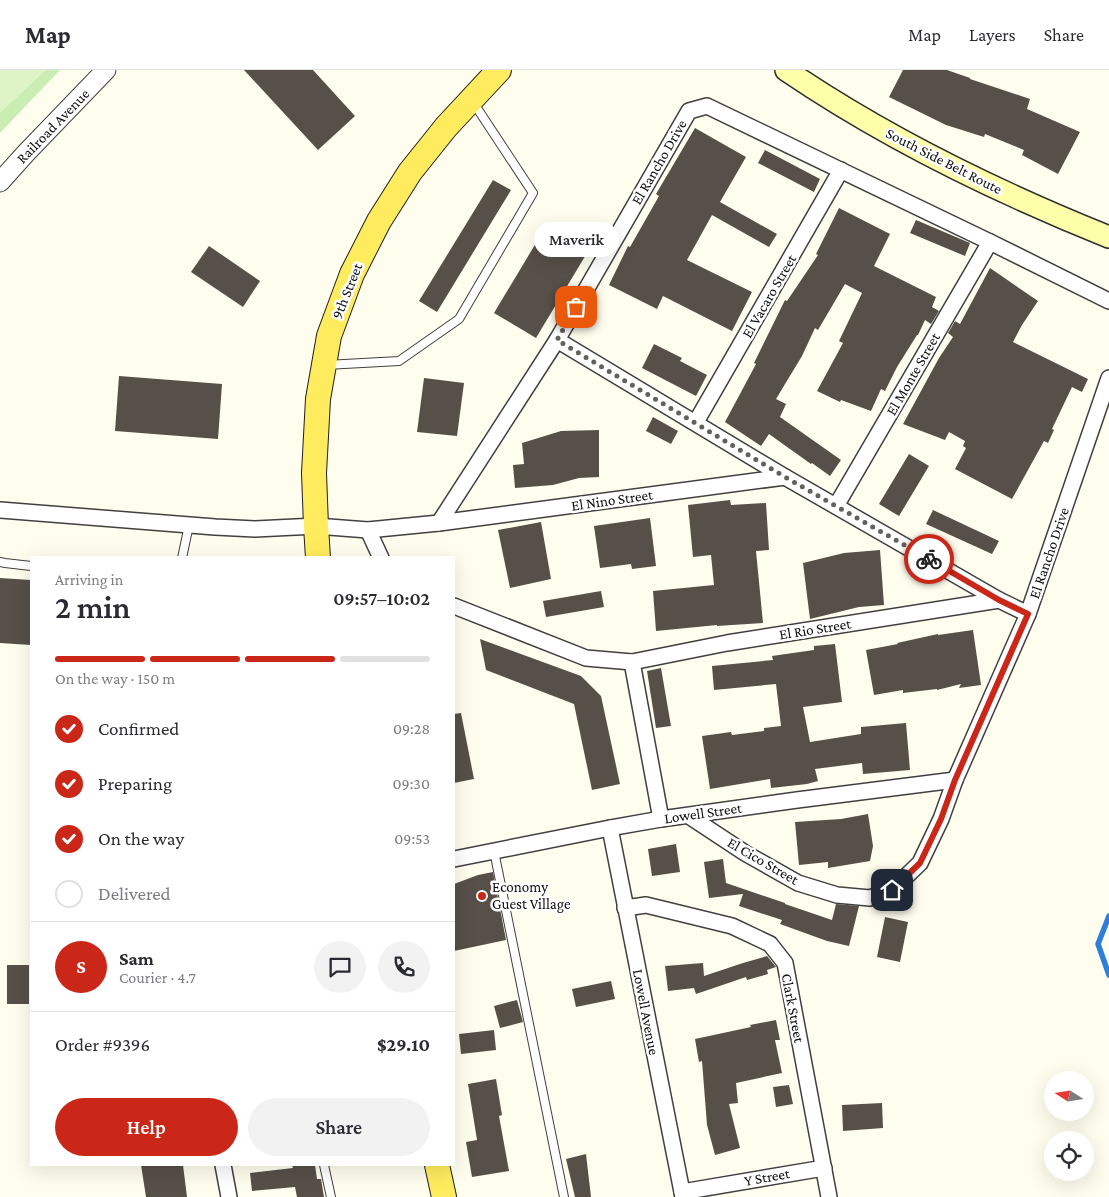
<!DOCTYPE html>
<meta charset="utf-8">
<style>
body{margin:0;font-family:"Crimson Pro",serif;background:#f2f2f3;color:#2b2b33;height:100vh;display:flex;flex-direction:column;font-size:19px;white-space:nowrap}
*{box-sizing:border-box;margin:0}
p{font-size:16px;color:#7c7c81}
.icon{flex:none;width:28px;height:28px;fill:none;stroke:currentColor;stroke-width:2;stroke-linecap:round;stroke-linejoin:round}
.map{position:relative;flex:1;overflow:hidden}
.details{position:absolute;left:30px;top:486px;width:425px;height:610px;display:flex;flex-direction:column;background:#fff;border-radius:0px;box-shadow:0 5px 20px #0002}
.details>*{flex:none}
.needle{width:32px;rotate:282deg}
.tools{position:absolute;left:1044px;top:1001px;display:grid;gap:10px}
.tools a{display:grid;place-items:center;width:50px;height:50px;border-radius:50%;background:#fff;box-shadow:0 5px 20px #0002;font-size:25px}
.pin{position:absolute;display:grid;place-items:center;width:42px;height:42px;color:#fff;margin:-21px;border-radius:10px;box-shadow:0 2px 8px #0006}
.courier{position:absolute;display:grid;place-items:center;width:50px;height:50px;margin:-25px;border:4px solid #ca2719;border-radius:50%;background:#fff;color:#222;box-shadow:0 1px 6px #0007}
.bubble{position:absolute;height:35px;border-radius:18px;background:#fff;box-shadow:0 5px 20px #0002;font-size:16px;font-weight:600;line-height:35px;text-align:center}
.summary em{font-style:normal;font-weight:600}
.summary div{display:flex;flex-direction:column-reverse}
.summary{display:flex;align-items:center;justify-content:space-between;height:85px;padding:0 25px}
h1{font-size:32px;font-weight:600;line-height:38px}
.bar{display:grid;grid-template-columns:repeat(4,1fr);gap:8px 5px;align-content:center;height:60px;padding:0 25px}
.bar i{height:6px;border-radius:4px;background:#e1e1e2}
.bar .active{background:#ca2719}
.bar p{grid-column:span 4}
.line{display:flex;align-items:center;gap:12px;padding:0 25px;border-top:1px solid #e1e1e2}
.line div{flex:1}
.round{display:grid;place-items:center;flex:none;width:52px;height:52px;border-radius:26px;background:#f2f2f3}
ol{padding:0 25px;list-style:none}
li{display:flex;align-items:center;gap:15px;height:55px}
li p{margin-inline-start:auto}
li .icon{padding:5px;border-radius:50%;background:#ca2719;color:#fff;stroke-width:4}
li:last-child{color:#7c7c81}
li i{width:28px;height:28px;border:2px solid #e1e1e2;border-radius:50%}
.cta{display:flex;gap:10px;margin-top:auto;padding:10px 25px}
.cta a{flex:1;height:58px;border-radius:30px;background:#ca2719;color:#fff;font-size:20px;font-weight:600;line-height:58px;text-align:center}
.cta a+a{background:#f2f2f3;color:#2b2b33}
header{display:flex;align-items:center;gap:30px;box-sizing:border-box;height:70px;padding:0 25px;background:#fff;border-bottom:1px solid #e1e1e2}
header strong{font-size:24px}
nav{display:flex;gap:28px;margin-inline-start:auto;font-size:18px}
.map>svg:first-child{display:block}
</style>
<header>
<strong>Map</strong>
<nav><a>Map</a><a>Layers</a><a>Share</a></nav>
</header>
<div class="map">
<svg width="1109" height="1127" viewBox="0 0 1109 1127">
<rect width="100%" height="100%" fill="#fffeee"/>
<path fill="#caedb4" d="M 0,0 L 60,0 L 0,63 Z"/>
<path fill="#def3c6" d="M 0,0 L 46,0 L 0,43 Z"/>
<g fill="none" stroke-linecap="round" stroke-linejoin="round">
<path stroke="#2e7fd9" stroke-width="5.5" d="M 1109,846 L 1098,874 L 1109,905"/>
</g>
<g fill="#575049">
<path d="M 244,0 L 313,0 L 355,46 L 318,80 Z"/>
<path d="M 903,0 L 947,0 L 970,8 L 970,9 L 1030,29 L 1027,39 L 1080,62 L 1058,104 L 1022,85 L 1024,80 L 985,64 L 984,67 L 946,55 L 889,27 Z"/>
<path d="M 695,58 L 746,87 L 720,132 L 777,164 L 769,177 L 712,145 L 687,190 L 752,222 L 732,261 L 663,226 L 657,239 L 609,215 L 628,176 L 630,177 L 659,126 L 656,124 Z"/>
<path d="M 765,80 L 820,109 L 814,122 L 758,93 Z"/>
<path d="M 493,110 L 511,120 L 437,242 L 419,231 Z"/>
<path d="M 839,138 L 890,164 L 874,196 L 936,227 L 932,237 L 939,241 L 931,254 L 925,250 L 918,265 L 917,265 L 897,297 L 885,321 L 881,319 L 871,341 L 841,330 L 840,332 L 817,321 L 843,273 L 839,271 L 862,223 L 845,214 L 818,260 L 815,258 L 802,286 L 776,329 L 786,334 L 780,347 L 841,390 L 830,406 L 812,393 L 811,394 L 769,364 L 761,376 L 725,352 L 756,294 L 754,293 L 785,230 L 787,231 L 818,185 L 816,184 Z"/>
<path d="M 916,150 L 970,173 L 965,186 L 910,163 Z"/>
<path d="M 548,153 L 590,178 L 536,268 L 494,243 Z"/>
<path d="M 209,176 L 260,211 L 243,237 L 191,202 Z"/>
<path d="M 990,198 L 1038,231 L 1022,255 L 1013,272 L 1088,309 L 1082,322 L 1072,317 L 1052,359 L 1054,360 L 1048,373 L 1044,371 L 1012,429 L 955,399 L 966,378 L 963,376 L 965,371 L 949,362 L 945,370 L 903,354 L 939,288 L 953,267 L 948,263 L 955,251 L 960,254 Z"/>
<path d="M 654,274 L 682,288 L 680,291 L 707,305 L 696,326 L 642,298 Z"/>
<path d="M 119,306 L 222,314 L 218,369 L 115,361 Z"/>
<path d="M 424,308 L 464,313 L 457,366 L 417,362 Z"/>
<path d="M 653,347 L 678,361 L 671,374 L 646,361 Z"/>
<path d="M 599,360 L 599,407 L 579,408 L 553,415 L 515,418 L 513,395 L 524,394 L 522,373 L 561,361 Z"/>
<path d="M 909,384 L 929,396 L 899,446 L 879,434 Z"/>
<path d="M 730,430 L 731,435 L 766,433 L 769,480 L 756,481 L 763,553 L 717,556 L 717,555 L 656,561 L 653,521 L 714,515 L 711,485 L 693,487 L 688,435 Z"/>
<path d="M 933,440 L 999,471 L 992,484 L 926,454 Z"/>
<path d="M 650,448 L 656,496 L 632,499 L 631,494 L 600,498 L 594,456 Z"/>
<path d="M 541,452 L 551,509 L 510,518 L 498,460 Z"/>
<path d="M 880,480 L 884,535 L 859,537 L 810,549 L 803,493 L 844,483 Z"/>
<path d="M 0,508 L 31,510 L 31,575 L 0,573 Z"/>
<path d="M 601,521 L 604,537 L 546,547 L 543,531 Z"/>
<path d="M 973,560 L 981,615 L 959,618 L 961,614 L 937,620 L 937,619 L 903,623 L 903,620 L 874,625 L 866,580 L 898,574 L 897,573 L 938,564 L 938,565 Z"/>
<path d="M 480,569 L 581,606 L 601,626 L 620,714 L 592,720 L 574,634 L 486,600 Z"/>
<path d="M 835,574 L 842,632 L 803,637 L 810,672 L 861,664 L 861,657 L 906,653 L 910,700 L 863,704 L 862,693 L 815,699 L 818,711 L 807,714 L 771,718 L 770,709 L 710,719 L 702,666 L 731,662 L 732,665 L 764,661 L 764,658 L 781,656 L 776,614 L 714,620 L 712,596 L 773,590 L 772,586 L 814,580 L 814,576 Z"/>
<path d="M 661,598 L 671,656 L 656,658 L 647,601 Z"/>
<path d="M 461,643 L 474,709 L 454,713 L 454,644 Z"/>
<path d="M 868,744 L 873,776 L 870,791 L 828,798 L 828,792 L 799,795 L 795,752 L 841,749 Z"/>
<path d="M 676,774 L 680,802 L 652,806 L 648,779 Z"/>
<path d="M 723,789 L 726,813 L 785,833 L 785,834 L 832,850 L 836,834 L 859,836 L 849,876 L 827,871 L 780,854 L 782,850 L 739,836 L 743,824 L 709,828 L 704,792 Z"/>
<path d="M 493,802 L 506,870 L 454,881 L 454,814 L 478,805 Z"/>
<path d="M 885,847 L 908,852 L 900,892 L 877,887 Z"/>
<path d="M 767,886 L 776,897 L 767,900 L 768,904 L 747,910 L 746,907 L 696,924 L 694,918 L 668,921 L 665,896 L 703,893 L 704,906 L 743,893 Z"/>
<rect x="7" y="895" width="22" height="39"/>
<path d="M 611,911 L 615,929 L 576,937 L 572,919 Z"/>
<path d="M 517,930 L 523,952 L 500,958 L 494,936 Z"/>
<path d="M 776,950 L 780,970 L 775,970 L 782,1003 L 736,1013 L 738,1033 L 729,1034 L 740,1078 L 715,1085 L 707,1055 L 702,991 L 699,992 L 695,969 L 751,957 L 750,955 Z"/>
<path d="M 494,960 L 496,980 L 461,984 L 459,964 Z"/>
<path d="M 496,1009 L 502,1045 L 499,1046 L 509,1101 L 472,1107 L 466,1072 L 477,1070 L 468,1014 Z"/>
<path d="M 789,1015 L 793,1034 L 776,1037 L 773,1017 Z"/>
<path d="M 882,1033 L 883,1058 L 843,1061 L 842,1035 Z"/>
<path d="M 586,1084 L 591,1127 L 575,1127 L 566,1089 Z"/>
<path d="M 141,1095 L 183,1095 L 187,1127 L 146,1127 Z"/>
<path d="M 292,1095 L 315,1095 L 317,1109 L 321,1109 L 324,1127 L 297,1127 L 295,1117 L 252,1121 L 250,1103 L 293,1098 Z"/>
</g>
<g fill="none" stroke-linecap="round" stroke-linejoin="round">
<g stroke="#404040" stroke-width="10">
<g id="service">
<path d="M 326,295 L 399,291 L 459,249 L 533,123 L 473,32"/>
<path d="M 182,488 L 189,455"/>
<path d="M 0,492 L 5,493 L 31,496"/>
<path d="M 494,781 L 564,1127"/>
<path d="M 324,1095 L 331,1127"/>
</g>
</g>
<g stroke="#404040" stroke-width="18">
<g id="minor">
<path d="M 557,270 L 785,407 L 999,530 L 1028,544"/>
<path d="M 696,352 L 841,100"/>
<path d="M 836,436 L 990,172"/>
<path d="M 0,440 L 215,457 L 255,459 L 316,456 L 368,460 L 439,453 L 557,270 L 689,41 L 707,36 L 990,172 L 1109,231"/>
<path d="M 439,453 L 785,407"/>
<path d="M 368,460 L 381,488"/>
<path d="M 454,536 L 586,588 L 632,592 L 727,573 L 999,530"/>
<path d="M 632,592 L 661,749"/>
<path d="M 689,746 L 745,783 L 798,813 L 837,825 L 870,828 L 892,820 L 920,793 L 941,749 L 955,710 L 1028,544 L 1109,308"/>
<path d="M 610,758 L 683,1127"/>
<path d="M 454,789 L 610,758 L 661,749 L 797,730 L 955,710"/>
<path d="M 625,838 L 646,835 L 732,856 L 770,874 L 785,893 L 829,1127"/>
<path d="M 223,1095 L 229,1127"/>
<path d="M 682,1122 L 824,1098"/>
</g>
</g>
<g stroke="#404040" stroke-width="21">
<path id="tertiary" d="M 0,112 L 26,83 L 106,0"/>
</g>
<g stroke="#2f2f2f" stroke-width="24">
<path id="secondary" d="M 786,0 C 886,68 997,122 1109,167"/>
</g>
<g stroke="#1e1e1e" stroke-width="26">
<g id="primary">
<path d="M 318,488 L 316,456 L 314,403 L 318,329 L 329,266 L 352,204 L 379,151 L 410,102 L 446,57 L 499,0"/>
<path d="M 437,1095 L 444,1127"/>
</g>
</g>
<use href="#service" stroke="#fff" stroke-width="8"/>
<use href="#minor" stroke="#fff" stroke-width="15"/>
<use href="#tertiary" stroke="#fff" stroke-width="19"/>
<use href="#secondary" stroke="#feffa9" stroke-width="21"/>
<use href="#primary" stroke="#ffec5e" stroke-width="24"/>
</g>
<g fill="none" stroke-linecap="round" stroke-linejoin="round">
<path stroke="#62615c" stroke-width="5" stroke-dasharray="0 9" d="M 576,237 L 557,270 L 785,407 L 929,489"/>
<path stroke="#ca2719" stroke-width="6" d="M 892,820 L 920,793 L 941,749 L 955,710 L 1028,544 L 999,530 L 929,489"/>
</g>
<circle fill="#ca2719" stroke="#fff" stroke-width="2" cx="482" cy="826" r="5"/>
<g text-anchor="middle" stroke-width="5" stroke-linejoin="round" paint-order="stroke">
<g font-size="15" fill="#0d0d0d" stroke="#fff">
<text transform="translate(53 56) rotate(-46)" y="5">Railroad Avenue</text>
<text transform="translate(944 91) rotate(27)" y="5">South Side Belt Route</text>
<text transform="translate(659 92) rotate(-60)" y="5">El Rancho Drive</text>
<text transform="translate(347 221) rotate(-68)" y="5">9th Street</text>
<text transform="translate(769 226) rotate(-60)" y="5">El Vacaro Street</text>
<text transform="translate(913 304) rotate(-60)" y="5">El Monte Street</text>
<text transform="translate(612 430) rotate(-8)" y="5">El Nino Street</text>
<text transform="translate(1049 483) rotate(-71)" y="5">El Rancho Drive</text>
<text transform="translate(815 559) rotate(-9)" y="5">El Rio Street</text>
<text transform="translate(703 743) rotate(-8)" y="5">Lowell Street</text>
<text transform="translate(763 791) rotate(30)" y="5">El Cico Street</text>
<text transform="translate(793 938) rotate(79)" y="5">Clark Street</text>
<text transform="translate(646 942) rotate(79)" y="5">Lowell Avenue</text>
<text transform="translate(767 1107) rotate(-10)" y="5">Y Street</text>
</g>
<g font-size="15" fill="#0d0d0d" stroke="#fff" text-anchor="start">
<text x="492" y="822">Economy<tspan x="492" dy="17">Guest Village</tspan></text>
</g>
</g>
</svg>
<div class="tools">
<a><svg class="needle" viewBox="-14 -14 28 28"><path d="M0-13l5 13h-10z" fill="#e53935"/><path d="M0 13l5-13h-10z" fill="#7c7c81"/></svg></a>
<a><svg class="icon" aria-label="locate" viewBox="0 0 24 24"><circle cx="12" cy="12" r="6"/><path d="M12 2v4M12 18v4M2 12h4M18 12h4"/></svg></a>
</div>
<div class="pin" style="left:576px;top:237px;background:#ea580c"><svg class="icon" aria-label="bag" viewBox="0 0 24 24"><path d="M5 8h14l-1 12H6zM9 8a3 3 0 0 1 6 0"/></svg></div>
<div class="pin" style="left:892px;top:820px;background:#1f2937"><svg class="icon" aria-label="home" viewBox="0 0 24 24"><path d="M3 11l9-7 9 7M6 9v11h12V9"/></svg></div>
<div class="courier" style="left:929px;top:489px"><svg class="icon" aria-label="bike" viewBox="0 0 24 24"><circle cx="6" cy="16" r="4"/><circle cx="18" cy="16" r="4"/><path d="M6 16l4-8h5l3 8M10 8l3 8H6M13 5h3"/></svg></div>
<div class="bubble" style="left:534px;top:152px;width:85px">Maverik</div>
<section class="details">
<div class="summary"><div><h1>2 min</h1><p>Arriving in</p></div><em>09:57–10:02</em></div>
<div class="bar"><i class="active"></i><i class="active"></i><i class="active"></i><i></i><p>On the way · 150 m</p></div>
<ol>
<li><svg class="icon" aria-label="check" viewBox="0 0 24 24"><path d="M5 12l5 5 9-10"/></svg>Confirmed<p>09:28</p></li>
<li><svg class="icon" aria-label="check" viewBox="0 0 24 24"><path d="M5 12l5 5 9-10"/></svg>Preparing<p>09:30</p></li>
<li><svg class="icon" aria-label="check" viewBox="0 0 24 24"><path d="M5 12l5 5 9-10"/></svg>On the way<p>09:53</p></li>
<li><i></i>Delivered</li>
</ol>
<div class="line" style="height:90px"><b class="round" style="background:#ca2719;color:#fff">S</b><div><b>Sam</b><p>Courier · 4.7</p></div><a class="round"><svg class="icon" aria-label="chat" viewBox="0 0 24 24"><path d="M4 5h16v11H9l-5 4z"/></svg></a><a class="round"><svg class="icon" aria-label="phone" viewBox="0 0 24 24"><path d="M5 4h4l2 5-3 2q2 4 5 5l2-3 5 2v4C11 20 4 13 5 4z"/></svg></a></div>
<div class="line" style="height:65px"><div>Order #9396</div><b>$29.10</b></div>
<div class="cta"><a>Help</a><a>Share</a></div>
</section>
</div>
